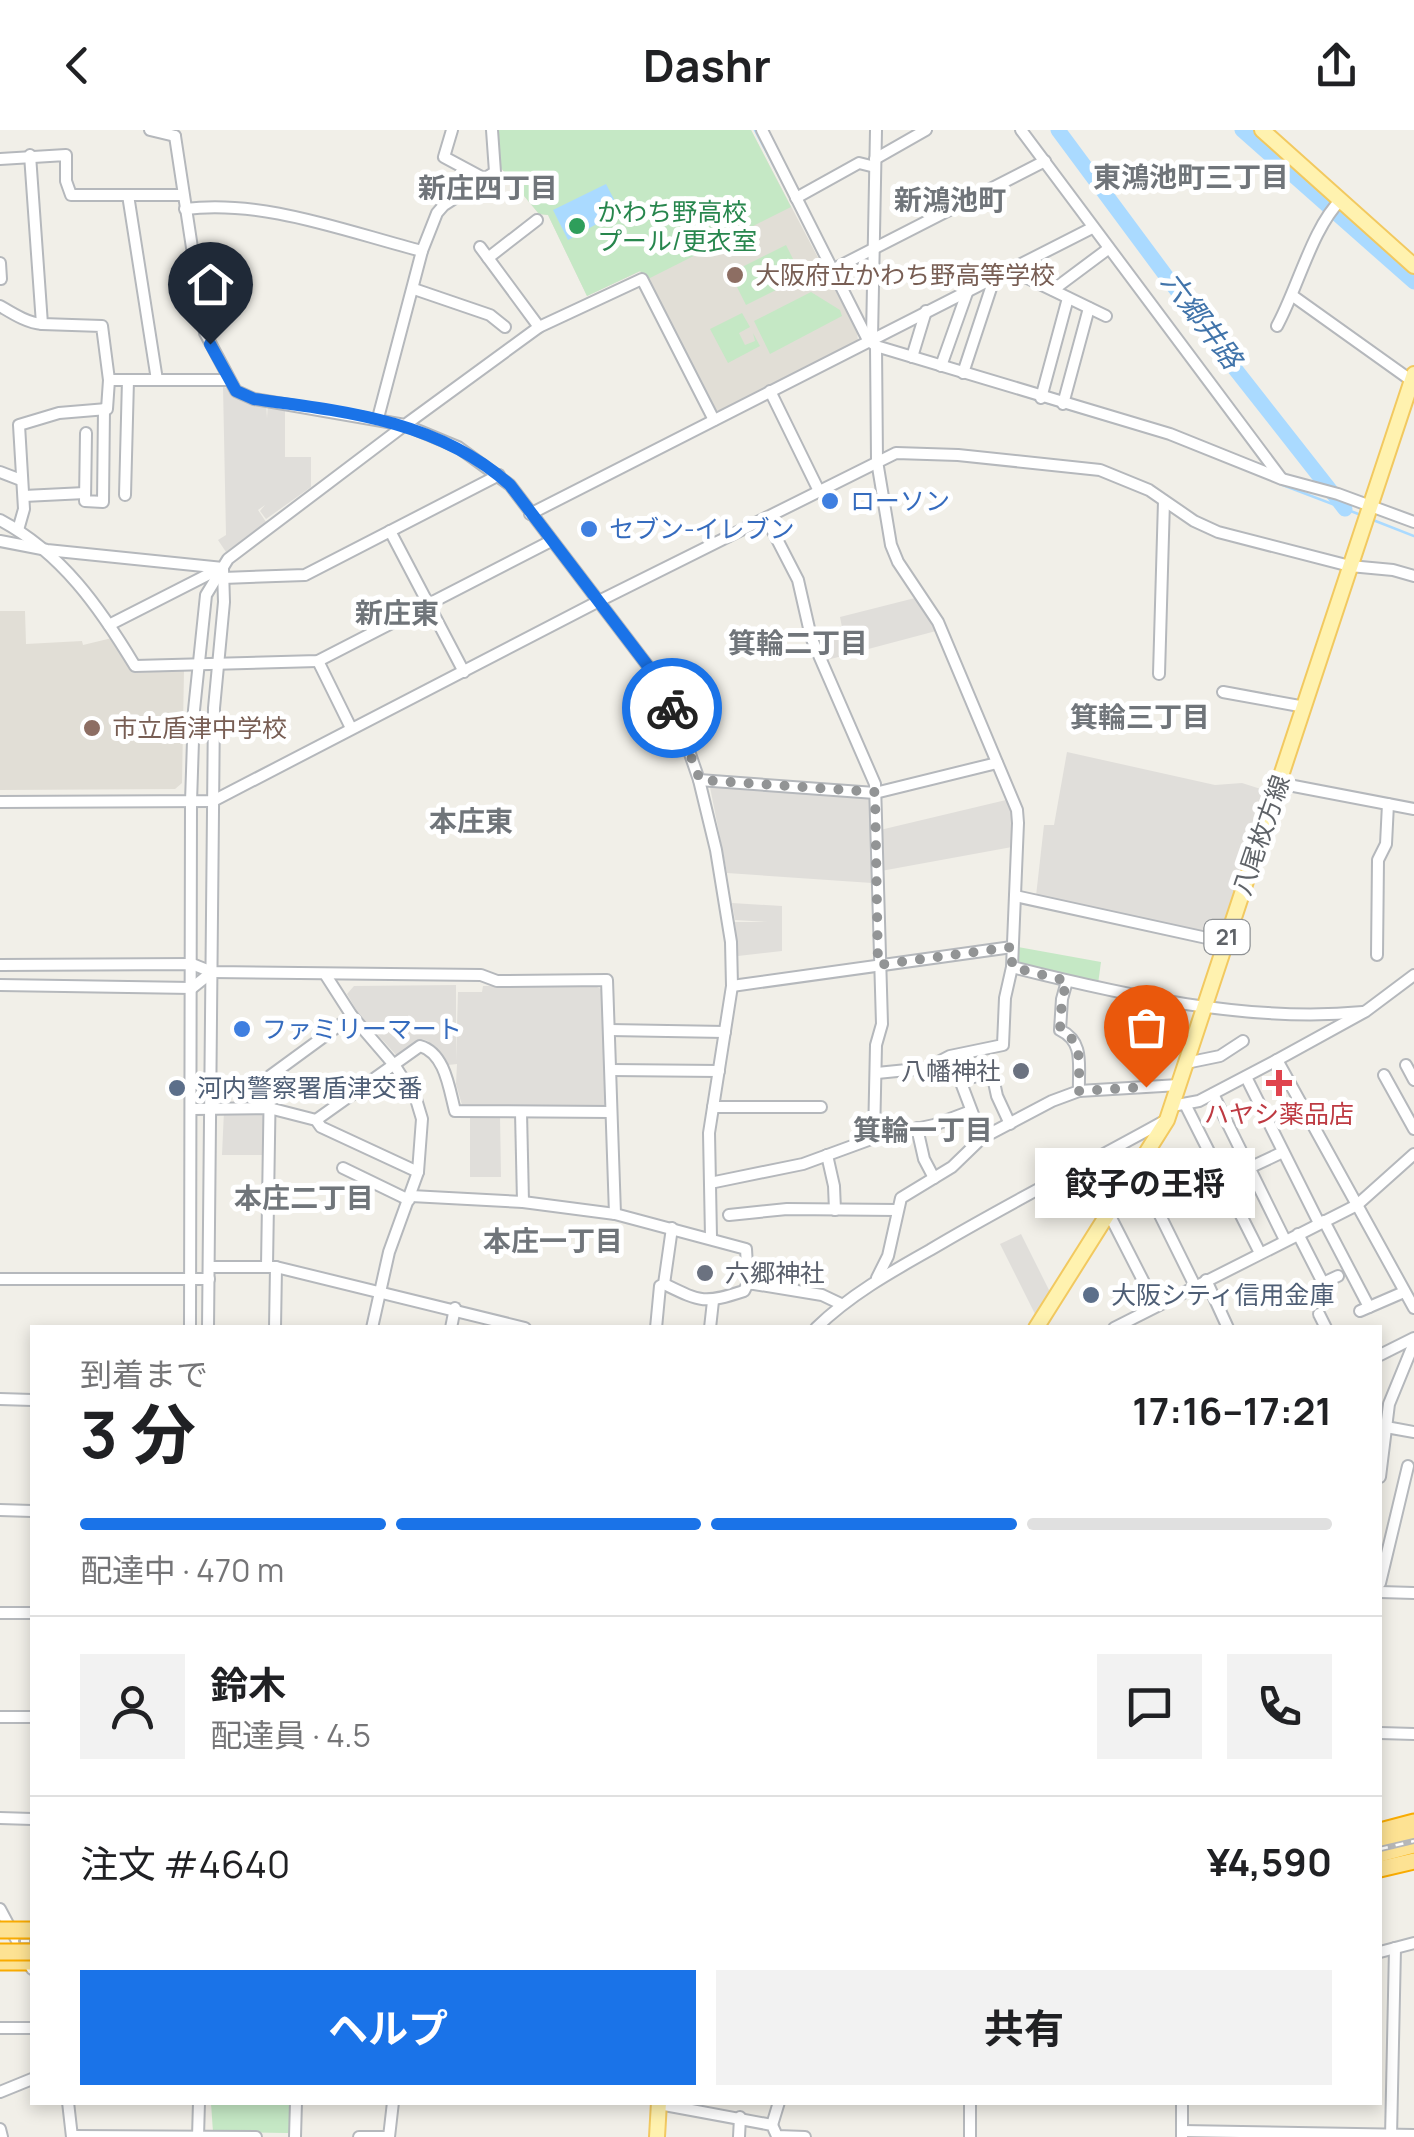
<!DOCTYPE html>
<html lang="ja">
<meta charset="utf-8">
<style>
body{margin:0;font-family:Manrope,"Noto Sans JP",sans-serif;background:#f2f2f2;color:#202124;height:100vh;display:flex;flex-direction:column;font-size:38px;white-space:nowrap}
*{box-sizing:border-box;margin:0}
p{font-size:32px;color:#757577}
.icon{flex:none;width:55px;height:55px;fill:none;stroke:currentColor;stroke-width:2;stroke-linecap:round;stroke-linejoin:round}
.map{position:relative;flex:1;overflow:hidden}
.panel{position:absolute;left:30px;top:1195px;width:1352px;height:780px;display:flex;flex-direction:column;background:#fff;border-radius:0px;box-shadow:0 5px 15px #0003}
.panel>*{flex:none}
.pin{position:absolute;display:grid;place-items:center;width:85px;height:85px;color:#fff;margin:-102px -42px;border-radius:50% 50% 50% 0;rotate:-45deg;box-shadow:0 0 10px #0007}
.pin .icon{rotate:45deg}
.courier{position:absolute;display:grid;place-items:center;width:100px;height:100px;margin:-50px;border:8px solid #1a73e8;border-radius:50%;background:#fff;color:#222;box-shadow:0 2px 12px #0007}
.bubble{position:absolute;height:70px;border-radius:0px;background:#fff;box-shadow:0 5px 15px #0003;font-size:32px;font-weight:700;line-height:70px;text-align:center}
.summary em{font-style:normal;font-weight:700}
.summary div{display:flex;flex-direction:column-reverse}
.summary{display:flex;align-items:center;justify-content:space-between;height:170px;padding:0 50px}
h1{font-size:65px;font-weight:700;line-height:75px}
.bar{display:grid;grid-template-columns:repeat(4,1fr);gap:15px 10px;align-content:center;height:120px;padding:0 50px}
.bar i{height:12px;border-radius:8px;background:#e0e0e0}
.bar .selected{background:#1a73e8}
.bar p{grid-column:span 4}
.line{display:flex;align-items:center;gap:25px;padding:0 50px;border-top:2px solid #e0e0e0}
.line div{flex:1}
.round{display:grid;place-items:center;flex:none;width:105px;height:105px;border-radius:0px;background:#f2f2f2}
.action{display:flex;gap:20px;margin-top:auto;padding:20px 50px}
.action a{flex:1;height:115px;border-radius:0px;background:#1a73e8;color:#fff;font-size:40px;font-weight:700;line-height:115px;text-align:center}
.action a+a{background:#f2f2f2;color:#202124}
header{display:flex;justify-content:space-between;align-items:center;height:130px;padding:0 50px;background:#fff;font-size:45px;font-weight:700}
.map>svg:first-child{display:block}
</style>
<header><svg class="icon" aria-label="back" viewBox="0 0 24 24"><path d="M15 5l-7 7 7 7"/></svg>Dashr<svg class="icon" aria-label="share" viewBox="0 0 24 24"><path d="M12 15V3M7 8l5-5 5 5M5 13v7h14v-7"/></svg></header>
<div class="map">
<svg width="1414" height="2007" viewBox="0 0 1414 2007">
<rect width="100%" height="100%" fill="#f1efe8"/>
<g fill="#e0deda">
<path d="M 223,256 L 243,268 L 266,274 L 267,288 L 268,274 L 285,276 L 285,327 L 311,327 L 311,357 L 266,389 L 260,381 L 265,375 L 258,380 L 266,392 L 226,422 L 218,410 L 226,405 Z"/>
<path d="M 915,468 L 936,501 L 827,530 L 817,505 L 842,497 L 840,487 Z"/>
<path d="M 1067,622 L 1215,655 L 1242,653 L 1267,661 L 1223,805 L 1036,766 L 1044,695 L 1054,695 Z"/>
<path d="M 709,652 L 869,665 L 872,753 L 727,743 Z"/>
<path d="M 1006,670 L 1013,685 L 1012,717 L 881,741 L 880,700 Z"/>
<path d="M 732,773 L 782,776 L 782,821 L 738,826 L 735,792 L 768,792 L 735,790 Z"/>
<path d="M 456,855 L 456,931 L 458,862 L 482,862 L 483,856 L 595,856 L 601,859 L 606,972 L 603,977 L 462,975 L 456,954 L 457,934 L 448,935 L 428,911 L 422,909 L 397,926 L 358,883 L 347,864 L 354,856 Z"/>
<path d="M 224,981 L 260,981 L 264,985 L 264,1025 L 222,1025 Z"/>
<path d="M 500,987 L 501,1047 L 470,1047 L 470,988 Z"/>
<path d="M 1021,1104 L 1050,1162 L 1036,1186 L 1000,1114 Z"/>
</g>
<g fill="#e1ded6">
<path d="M 498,0 L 751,0 L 857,202 L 858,211 L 721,282 L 714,279 L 641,141 L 587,166 L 548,85 L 539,84 L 501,38 Z"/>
<path d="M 0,481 L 25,481 L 26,514 L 82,511 L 83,515 L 112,508 L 133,543 L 184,540 L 182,653 L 175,659 L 0,660 Z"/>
</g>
<g fill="#c5e8c5">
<path d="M 498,0 L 751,0 L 791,77 L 646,150 L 640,141 L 587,166 L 548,85 L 539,84 L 501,38 Z"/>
<path d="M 786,115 L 802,147 L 746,175 L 730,143 Z"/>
<path d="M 811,162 L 840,180 L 842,186 L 770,224 L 754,191 Z"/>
<path d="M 742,183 L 750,197 L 739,203 L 745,215 L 755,211 L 753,203 L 760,216 L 728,233 L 710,199 Z"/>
<path d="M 1018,817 L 1101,832 L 1098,854 L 1021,835 L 1017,828 Z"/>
<path d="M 211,1973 L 292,1973 L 292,1999 L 288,2003 L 213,2002 Z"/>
</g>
<path fill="#aadaff" d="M 606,54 L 620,81 L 568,110 L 553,80 Z"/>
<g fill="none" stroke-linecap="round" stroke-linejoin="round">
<g stroke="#aadaff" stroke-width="2.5">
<path d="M 755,0 L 800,86"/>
<path d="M 1016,263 L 1037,270"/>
<path d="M 1044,272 L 1176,311"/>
<path d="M 1280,354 L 1361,385"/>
<path d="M 1373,390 L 1414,406"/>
</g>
<g stroke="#aadaff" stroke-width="15">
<path d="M 1058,0 L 1232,235 L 1345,379"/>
<path d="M 1242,0 L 1414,152"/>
</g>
<g stroke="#b5b8bc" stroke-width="14">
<g id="minor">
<path d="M 150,0 L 175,6"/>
<path d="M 452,0 L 444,27 L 485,49"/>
<path d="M 762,0 L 868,210 L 876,216 L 1170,304 L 1282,349 L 1338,364 L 1414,392"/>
<path d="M 1021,0 L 1281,348"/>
<path d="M 175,6 L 205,203 L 236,261 L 254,269 L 405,295 L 539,197 L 642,149 L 714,290"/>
<path d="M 0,29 L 66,25 L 66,51 L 71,65 L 183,65"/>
<path d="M 875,29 L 926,0"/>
<path d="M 128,65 L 157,250"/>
<path d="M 796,68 L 859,33 L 875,37"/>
<path d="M 185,79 C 264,69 347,102 422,121"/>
<path d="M 480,117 L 539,197"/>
<path d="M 488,128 L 537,90"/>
<path d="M 0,133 L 1,149"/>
<path d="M 1009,139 L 1106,186"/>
<path d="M 832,140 L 1045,31"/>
<path d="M 414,159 L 490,185 L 505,197"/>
<path d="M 1053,160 L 1108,119"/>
<path d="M 1293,166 L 1412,251"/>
<path d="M 0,176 C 12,183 27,193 42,194"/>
<path d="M 1277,196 C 1297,160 1313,96 1341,70"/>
<path d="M 872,208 L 876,0"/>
<path d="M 876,216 L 877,331 L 891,415 L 898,432 L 938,492 L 1017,680 L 1018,693 L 1012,837 L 1005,868 L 1003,915 L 950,926 L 927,938 L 877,943"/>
<path d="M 912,227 L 926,181"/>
<path d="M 941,236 L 968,160"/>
<path d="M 963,243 L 995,146"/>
<path d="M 109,250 L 229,250"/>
<path d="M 770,261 L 819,361"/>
<path d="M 1041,268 L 1068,168"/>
<path d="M 1063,274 L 1089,178"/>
<path d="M 378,288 L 422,121 L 437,83 L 444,75 L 495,42 L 492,0"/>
<path d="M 86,303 L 85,371 L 103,372 L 104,279"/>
<path d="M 0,342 L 21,350"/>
<path d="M 125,365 L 128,250"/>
<path d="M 24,366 L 85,363"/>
<path d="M 530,384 L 1092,98"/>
<path d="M 766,388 L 798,450 L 811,507 L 875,654 L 882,894 L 876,915 L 874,1008"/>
<path d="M 0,390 C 62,423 100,478 135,536 L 318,531 L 551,411"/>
<path d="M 18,400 L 24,379 L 19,295 L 59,283 L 107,279 L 109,250 L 102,196 L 42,194 L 30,25"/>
<path d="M 390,401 L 464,542"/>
<path d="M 0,411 L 47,420 L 223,438"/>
<path d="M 223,448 L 305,445 L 499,345"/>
<path d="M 109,495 L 217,440"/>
<path d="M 318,531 L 351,598"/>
<path d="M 1159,544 L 1164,371"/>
<path d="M 1223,562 L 1305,577"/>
<path d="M 699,650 L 875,663 L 997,633"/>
<path d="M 1278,653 L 1414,679"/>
<path d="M 0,672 L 213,671 L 599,471 L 896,323 L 958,325 L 1100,340 L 1149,360 L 1194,391 L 1218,402 L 1350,436 L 1393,440 L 1414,446"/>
<path d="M 1015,766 L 1225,812"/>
<path d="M 1377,825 L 1378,730 L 1386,714 L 1388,674"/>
<path d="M 0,835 L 192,834 L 212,842 L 481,845 L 497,851 L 607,850 L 615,1084 L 746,1119 L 748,1153 L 822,1165 L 841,1174"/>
<path d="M 1012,837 C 1123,865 1249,893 1363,882"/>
<path d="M 325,844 L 352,886 L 395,936 L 416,969 L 422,989 L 418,1042 L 389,1122 L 372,1198"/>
<path d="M 1067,851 L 1062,869 L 1060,900 C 1085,912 1078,936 1079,961"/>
<path d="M 0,855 L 192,858 L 212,842"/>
<path d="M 732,856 L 1012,817"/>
<path d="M 610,900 L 725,902"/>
<path d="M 1277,930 L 1414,1178"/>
<path d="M 1186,933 L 1220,926 L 1243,911"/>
<path d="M 1406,935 L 1414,950"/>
<path d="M 611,940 L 719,941"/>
<path d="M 1384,945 L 1414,999"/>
<path d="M 1246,947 L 1319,1093"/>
<path d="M 1213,964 L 1285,1110"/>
<path d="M 1185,974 L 1260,1123"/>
<path d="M 1172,976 L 1199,971 L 1277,930 L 1366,881 L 1414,845"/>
<path d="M 713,977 L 821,977"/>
<path d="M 193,979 L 269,978 L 316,990 L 321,997 L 418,1042"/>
<path d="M 521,982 L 523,1072"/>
<path d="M 316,990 L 420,916 C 445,923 449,958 455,981 L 611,982"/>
<path d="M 917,998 L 924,1029 L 934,1048"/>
<path d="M 982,1008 L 960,950 L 992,943 L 997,966 L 1010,994"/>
<path d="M 827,1025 L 834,1056 L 835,1080"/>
<path d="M 343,1038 L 409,1070"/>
<path d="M 1249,1038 L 1283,1022"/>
<path d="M 710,1053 L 803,1034 L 874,1008 L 934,995 L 971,981"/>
<path d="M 411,1066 L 523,1072 L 615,1084"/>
<path d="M 1151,1067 L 1195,1156"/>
<path d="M 1108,1082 L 1156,1176"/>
<path d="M 729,1085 L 787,1079 L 897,1080"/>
<path d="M 1324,1091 L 1369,1177"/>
<path d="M 1298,1104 L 1323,1153 L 1338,1146"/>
<path d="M 267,1136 L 270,946 L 352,886"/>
<path d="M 209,1137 L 276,1137 L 525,1198"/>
<path d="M 877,1148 L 888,1126 L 901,1068 L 952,1037 L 982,1008 L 1052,971 L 1079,961 L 1179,955"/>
<path d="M 0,1149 L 209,1149"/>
<path d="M 1206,1150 L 1228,1198"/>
<path d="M 664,1154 C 701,1172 704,1174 744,1161 L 748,1153"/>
<path d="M 1360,1181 L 1404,1162"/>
<path d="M 1319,1184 L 1326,1198"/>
<path d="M 190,1198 L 191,672 L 194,580 L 206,465 L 228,429 L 405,295 L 458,317 L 510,355 L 654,544 L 678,589 L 699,650 L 716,720 L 731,812 L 732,856 L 709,1003 L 711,1107"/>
<path d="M 208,1198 L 214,578 L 224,472 L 223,439"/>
<path d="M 275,1198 L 276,1137"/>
<path d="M 451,1198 L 455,1178"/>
<path d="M 656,1198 L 660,1156 L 664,1154 L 672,1098"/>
<path d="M 710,1198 L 713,1171"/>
<path d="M 816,1198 C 850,1165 889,1143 930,1120 C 1007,1074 1087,1034 1166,990"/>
<path d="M 1114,1198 L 1357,1075 L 1414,1024"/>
<path d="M 1380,1225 L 1414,1208"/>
<path d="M 0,1269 L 32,1270"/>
<path d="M 1386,1297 L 1414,1302"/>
<path d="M 1380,1347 L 1389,1274 L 1414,1213"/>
<path d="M 0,1380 L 32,1381"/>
<path d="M 1380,1453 L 1408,1336"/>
<path d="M 1380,1462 L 1414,1463"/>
<path d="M 0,1483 L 32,1483"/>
<path d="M 0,1587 L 32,1587"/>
<path d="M 1380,1603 L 1414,1604"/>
<path d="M 0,1688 L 32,1689"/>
<path d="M 0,1779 L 32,1839"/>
<path d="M 1380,1822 L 1414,1813"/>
<path d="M 0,1898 L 32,1898"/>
<path d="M 0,1962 L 32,1949"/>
<path d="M 68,1972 L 72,2007"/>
<path d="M 659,1974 L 772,1995 L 777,2006 L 805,2007"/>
<path d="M 772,1995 L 779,1972"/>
<path d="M 0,1999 L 2,2007"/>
<path d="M 1182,2001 L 1414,2005"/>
<path d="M 72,2006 L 256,2007"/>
<path d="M 1182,2006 L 1182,1972"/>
<path d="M 198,2007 L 199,1972"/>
<path d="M 295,2007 L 296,1972"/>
<path d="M 359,2007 L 389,2007"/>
<path d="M 389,2007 L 393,1972"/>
<path d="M 739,2007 L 740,1987"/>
<path d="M 970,2007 L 970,1972"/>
<path d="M 1391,2007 L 1395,1818"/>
</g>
</g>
<g stroke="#f2c960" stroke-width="18">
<g id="major">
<path d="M 1262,0 L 1414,136"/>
<path d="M 1036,1198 L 1167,990 L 1414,244"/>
<path d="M 657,2007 L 659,1972"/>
</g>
</g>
<g stroke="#f9ab00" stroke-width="19">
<g id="highway">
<path d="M 1380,1701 L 1414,1692"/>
<path d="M 1380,1712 L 1414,1704"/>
<path d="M 1380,1724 L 1414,1715"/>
<path d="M 1380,1739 L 1414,1731"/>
<path d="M 0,1832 L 32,1832"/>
</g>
</g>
<use href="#minor" stroke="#fff" stroke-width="10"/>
<use href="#major" stroke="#fff2af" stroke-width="14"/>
<use href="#highway" stroke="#fde293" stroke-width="15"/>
<g stroke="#b6b7b8" stroke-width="6">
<g id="rail">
<path d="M 1380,1719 L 1414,1711"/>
<path d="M 21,1811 L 32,1811"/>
</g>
</g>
<use href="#rail" stroke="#fff" stroke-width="2.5" stroke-dasharray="8" stroke-linecap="butt"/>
<g stroke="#f9ab00" stroke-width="19" stroke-linecap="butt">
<g id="highway-bridge">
<path d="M 0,1800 L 32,1800"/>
<path d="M 0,1822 L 32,1822"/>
</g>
</g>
<use href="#highway-bridge" stroke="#fde293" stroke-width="15"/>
</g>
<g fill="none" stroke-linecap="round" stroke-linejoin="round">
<path stroke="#929495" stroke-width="10" stroke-dasharray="0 18" d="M 672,578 L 700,650 L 875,662 L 878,835 L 1012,817 L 1012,837 L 1067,851 L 1062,869 L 1060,900 C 1085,912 1078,936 1079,961 L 1146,957"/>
<path stroke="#1a73e8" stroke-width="12" d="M 210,214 L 236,261 L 254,269 C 345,281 439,291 510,355 L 654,544 L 672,578"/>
</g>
<circle fill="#2e9e5b" stroke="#fff" stroke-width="4" cx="577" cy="96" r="10"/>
<g fill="#8d6e63" stroke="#fff" stroke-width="4">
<circle cx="735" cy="145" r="10"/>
<circle cx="92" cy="598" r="10"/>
</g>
<g fill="#3f7fe0" stroke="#fff" stroke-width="4">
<circle cx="830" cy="371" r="10"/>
<circle cx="589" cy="399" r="10"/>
<circle cx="242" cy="899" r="10"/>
</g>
<g fill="#6b7280" stroke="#fff" stroke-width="4">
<circle cx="1021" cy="941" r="10"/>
<circle cx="705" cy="1143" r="10"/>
</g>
<path fill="#e0444e" stroke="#fff" stroke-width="4" d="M1274 938h10v10h10v10h-10v10h-10v-10h-10v-10h10z"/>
<g fill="#5c6f8a" stroke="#fff" stroke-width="4">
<circle cx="177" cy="958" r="10"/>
<circle cx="1091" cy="1165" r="10"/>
</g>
<g text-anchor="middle" stroke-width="10" stroke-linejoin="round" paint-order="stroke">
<rect fill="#fff" stroke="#8f9295" stroke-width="2.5" x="1204.5" y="790" width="45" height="34" rx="8"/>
<g font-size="22" font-weight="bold" fill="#5f6368">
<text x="1227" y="815">21</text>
</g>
<g font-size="25" fill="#27864d" stroke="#fff" text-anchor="start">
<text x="597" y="91">かわち野高校<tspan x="597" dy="29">プール/更衣室</tspan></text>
</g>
<g font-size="25" fill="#785e54" stroke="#fff" text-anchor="start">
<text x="755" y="154">大阪府立かわち野高等学校</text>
<text x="112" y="607">市立盾津中学校</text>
</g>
<g font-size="25" fill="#366cbe" stroke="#fff" text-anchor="start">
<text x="850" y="380">ローソン</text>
<text x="609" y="408">セブン-イレブン</text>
<text x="262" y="908">ファミリーマート</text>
</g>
<g font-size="25" fill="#5f6368" stroke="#fff">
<text transform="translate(1261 705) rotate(-71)" y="9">八尾枚方線</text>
</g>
<g font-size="25" fill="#5b616d" stroke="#fff" text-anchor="end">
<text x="1001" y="950">八幡神社</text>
<text x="725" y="1152" text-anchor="start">六郷神社</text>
</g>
<g font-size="25" fill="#4e5e75" stroke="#fff" text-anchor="start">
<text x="197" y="967">河内警察署盾津交番</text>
<text x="1111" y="1174">大阪シティ信用金庫</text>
</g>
<g font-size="25" fill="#be3a42" stroke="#fff">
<text x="1279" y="993">ハヤシ薬品店</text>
</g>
<g font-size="28" font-weight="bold" fill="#70757a" stroke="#fff">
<text x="1191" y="57">東鴻池町三丁目</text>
<text x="488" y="68">新庄四丁目</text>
<text x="950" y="80">新鴻池町</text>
<text x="397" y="493">新庄東</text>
<text x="798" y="523">箕輪二丁目</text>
<text x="1140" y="597">箕輪三丁目</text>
<text x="471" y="701">本庄東</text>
<text x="923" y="1010">箕輪一丁目</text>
<text x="304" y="1078">本庄二丁目</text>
<text x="553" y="1121">本庄一丁目</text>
</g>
<g font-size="28" font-style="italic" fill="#4174aa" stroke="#fff">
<text transform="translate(1202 190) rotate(53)" y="10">六郷井路</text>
</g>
</g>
</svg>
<div class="pin" style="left:1146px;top:957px;background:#ea580c"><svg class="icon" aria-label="bag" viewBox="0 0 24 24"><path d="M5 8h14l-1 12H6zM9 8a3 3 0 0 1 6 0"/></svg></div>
<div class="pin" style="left:210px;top:214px;background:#1f2937"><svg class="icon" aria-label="home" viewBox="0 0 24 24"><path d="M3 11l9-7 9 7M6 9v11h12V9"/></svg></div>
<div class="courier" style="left:672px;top:578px"><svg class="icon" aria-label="bike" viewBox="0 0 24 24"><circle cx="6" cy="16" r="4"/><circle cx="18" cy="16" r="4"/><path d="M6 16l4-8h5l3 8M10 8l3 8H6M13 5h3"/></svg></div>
<div class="bubble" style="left:1035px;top:1018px;width:220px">餃子の王将</div>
<section class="panel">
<div class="summary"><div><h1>3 分</h1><p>到着まで</p></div><em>17:16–17:21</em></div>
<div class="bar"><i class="selected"></i><i class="selected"></i><i class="selected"></i><i></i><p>配達中 · 470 m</p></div>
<div class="line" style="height:180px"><a class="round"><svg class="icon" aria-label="person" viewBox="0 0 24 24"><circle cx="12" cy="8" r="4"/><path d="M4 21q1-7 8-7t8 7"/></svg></a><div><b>鈴木</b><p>配達員 · 4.5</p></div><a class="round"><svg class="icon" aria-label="chat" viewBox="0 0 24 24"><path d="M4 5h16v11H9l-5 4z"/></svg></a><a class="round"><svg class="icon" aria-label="phone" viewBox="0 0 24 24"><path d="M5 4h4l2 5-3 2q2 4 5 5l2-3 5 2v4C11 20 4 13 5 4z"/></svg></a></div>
<div class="line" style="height:130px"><div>注文 #4640</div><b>¥4,590</b></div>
<div class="action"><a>ヘルプ</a><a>共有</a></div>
</section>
</div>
